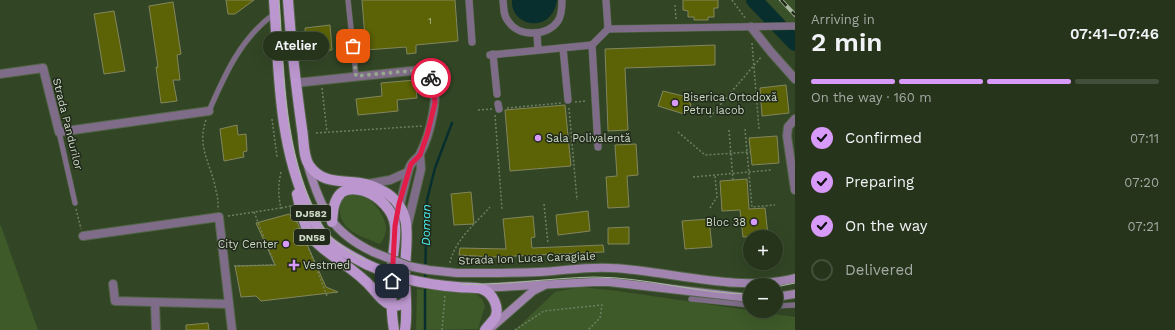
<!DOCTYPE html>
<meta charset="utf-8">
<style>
body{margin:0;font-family:"Work Sans",sans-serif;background:#323f29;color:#f1f3f6;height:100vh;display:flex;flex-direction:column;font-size:15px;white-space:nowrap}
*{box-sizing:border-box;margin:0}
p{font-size:13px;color:#a4aaa3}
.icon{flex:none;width:22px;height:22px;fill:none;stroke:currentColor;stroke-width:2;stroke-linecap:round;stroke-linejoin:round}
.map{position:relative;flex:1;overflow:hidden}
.details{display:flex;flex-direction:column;background:#26341c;width:380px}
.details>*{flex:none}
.buttons{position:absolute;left:743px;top:230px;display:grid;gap:8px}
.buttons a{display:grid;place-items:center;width:40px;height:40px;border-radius:50%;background:#26341c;box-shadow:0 4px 16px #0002,0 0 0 1px #424f3b;font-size:20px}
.pin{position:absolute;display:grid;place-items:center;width:34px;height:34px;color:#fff;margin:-17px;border-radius:8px;box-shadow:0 2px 6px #0006}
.courier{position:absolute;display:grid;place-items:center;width:40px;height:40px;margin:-20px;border:3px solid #e11d48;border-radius:50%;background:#fff;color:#222;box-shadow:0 1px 5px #0007}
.bubble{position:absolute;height:28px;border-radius:14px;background:#26341c;box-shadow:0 4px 16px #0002,0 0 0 1px #424f3b;font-size:13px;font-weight:600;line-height:28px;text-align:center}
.head em{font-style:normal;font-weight:600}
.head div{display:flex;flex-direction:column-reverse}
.head{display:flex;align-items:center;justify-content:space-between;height:68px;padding:0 16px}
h1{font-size:26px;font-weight:600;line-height:30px}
.bar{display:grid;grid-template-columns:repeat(4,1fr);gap:6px 4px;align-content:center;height:48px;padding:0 16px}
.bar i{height:5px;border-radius:3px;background:#424f3b}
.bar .on{background:#d89af8}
.bar p{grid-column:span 4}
ol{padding:0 16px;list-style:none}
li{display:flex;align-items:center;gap:12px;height:44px}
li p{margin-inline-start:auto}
li .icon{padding:4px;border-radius:50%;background:#d89af8;color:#111;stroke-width:4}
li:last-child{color:#a4aaa3}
li i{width:22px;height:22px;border:2px solid #424f3b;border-radius:50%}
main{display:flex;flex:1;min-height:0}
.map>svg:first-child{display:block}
</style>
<main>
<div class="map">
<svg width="795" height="330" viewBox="0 0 795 330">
<rect width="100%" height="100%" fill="#324625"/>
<path fill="#395129" d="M 766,0 L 794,0 L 795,1 L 795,31 Z"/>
<g fill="#3e5a29">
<path d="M 348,195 C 353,195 358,195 363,197 C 375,201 386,217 386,229 C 386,234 383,240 380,244 C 357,234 335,230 341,200 Z"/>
<path d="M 0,225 L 1,226 L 38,330 L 0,330 Z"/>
<path d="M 580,287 L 618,291 L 795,317 L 795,330 L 515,330 L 555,292 Z"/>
<path d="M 417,289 L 474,292 L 482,299 L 485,306 L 478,329 L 416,330 Z"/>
</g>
<path fill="#082f2e" d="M 512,0 L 557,0 C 552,35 510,27 512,0 Z"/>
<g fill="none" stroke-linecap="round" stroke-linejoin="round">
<g stroke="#082f2e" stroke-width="2.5">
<path d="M 425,280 L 427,200 L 435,168 L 452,123"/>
<path d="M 425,330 L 425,287"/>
</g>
<path stroke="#082f2e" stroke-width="16" d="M 754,0 L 795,43"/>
</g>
<g fill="#5c6206" stroke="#82865d">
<path d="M 226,0 L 254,0 L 235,14 L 228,14 Z"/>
<path d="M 362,0 L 455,0 L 458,41 L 416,45 L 416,53 L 407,54 L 406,47 L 366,50 Z"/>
<path d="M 683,0 L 718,0 L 718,8 L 714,8 L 714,17 L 708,17 L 708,20 L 694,20 L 694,17 L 688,17 L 688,11 L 683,10 Z"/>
<path d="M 173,2 L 181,54 L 177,55 L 180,80 L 173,80 L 177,101 L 161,103 L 156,67 L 158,67 L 149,6 Z"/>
<path d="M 114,11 L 125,71 L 104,74 L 94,14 Z"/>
<path d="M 330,25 L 332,50 L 307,52 L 305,28 Z"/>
<path d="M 715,45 L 715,65 L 625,68 L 628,130 L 608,131 L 605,49 Z"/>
<path d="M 415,80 L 417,98 L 397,100 L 398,111 L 358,115 L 356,99 L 382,96 L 381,83 Z"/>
<path d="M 786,85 L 789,113 L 762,116 L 760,88 Z"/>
<path d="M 663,91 L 687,97 L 691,105 L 689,111 L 684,114 L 658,106 Z"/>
<path d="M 565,105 L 571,166 L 510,171 L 505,110 Z"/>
<path d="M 237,125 L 238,135 L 246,134 L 247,151 L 243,152 L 244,157 L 224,161 L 220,129 Z"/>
<path d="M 777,136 L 779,163 L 752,165 L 749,138 Z"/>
<path d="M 636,144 L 638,175 L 627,176 L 629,207 L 608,208 L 606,177 L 617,176 L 615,145 Z"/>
<path d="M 747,179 L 749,209 L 765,208 L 768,235 L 743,237 L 740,210 L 722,211 L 720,181 Z"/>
<path d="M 471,192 L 474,224 L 454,225 L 451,194 Z"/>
<path d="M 588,211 L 590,231 L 558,235 L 556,215 Z"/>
<path d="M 289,214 L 297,222 L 326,287 L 338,292 L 261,301 L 256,296 L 241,297 L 235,266 L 275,265 L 256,223 Z"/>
<path d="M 533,216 L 535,237 L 531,238 L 532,248 L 603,245 L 604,252 L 493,257 L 459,255 L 460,248 L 506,249 L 503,219 Z"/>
<path d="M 709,219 L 712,247 L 685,249 L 682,221 Z"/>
<path d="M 629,227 L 629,244 L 608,244 L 608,228 Z"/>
<path d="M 208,323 L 209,330 L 186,330 L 186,325 Z"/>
</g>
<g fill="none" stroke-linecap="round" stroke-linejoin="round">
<g stroke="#516445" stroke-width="6">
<g id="service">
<path d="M 348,0 L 356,76"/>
<path d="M 209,111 C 225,74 241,38 274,14"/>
<path d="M 59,132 L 75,203"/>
<path d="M 691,299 L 750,305"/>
<path d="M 776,306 L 795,305"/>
</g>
</g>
<g stroke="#516445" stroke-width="8">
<g id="pedestrian">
<path d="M 469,0 L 472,42"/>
<path d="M 503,0 C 504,8 503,15 508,21 C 518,37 547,37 558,21 C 562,15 562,7 562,0"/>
<path d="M 608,29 L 795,26"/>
<path d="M 537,34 L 538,50"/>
<path d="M 563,48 L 568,100"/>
<path d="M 493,54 L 497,94"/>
<path d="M 490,55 L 592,45"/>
<path d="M 498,104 L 499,109"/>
<path d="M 598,147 L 592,45 L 608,29 L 606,0"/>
</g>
</g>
<g stroke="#516445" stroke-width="10">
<g id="minor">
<path d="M 751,27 L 771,52 L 795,79"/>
<path d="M 0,74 L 43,68 L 59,132 L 209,111"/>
<path d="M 295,83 L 420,70 C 423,71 426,72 428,74 C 444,88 428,139 420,154 C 418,158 414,160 412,163 C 410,165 409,169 408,172 L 395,225"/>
<path d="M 795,119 L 788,127 L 787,136 L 795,190"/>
<path d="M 367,184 L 390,180 L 408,172"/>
<path d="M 407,227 L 421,169 L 420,155"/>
<path d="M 83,236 L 219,217 L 232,330"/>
<path d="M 113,284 L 115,301 L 229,304"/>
<path d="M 155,302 L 156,330"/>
</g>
</g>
<g stroke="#516445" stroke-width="10">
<g id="secondary">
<path d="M 308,166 C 321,209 331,232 373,252"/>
<path d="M 457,273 C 484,273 512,273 539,272 C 563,271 588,266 612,268 C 671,271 737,293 795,278"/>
<path d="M 479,288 L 594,282 L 609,282 L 750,298"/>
<path d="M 776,297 L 795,294"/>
<path d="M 493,326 L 533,291 L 543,286"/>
</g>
</g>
<g stroke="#516445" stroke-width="12">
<g id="primary">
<path d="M 274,0 C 279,70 278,143 308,208 C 313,218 317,229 324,237 C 336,249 353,257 368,265"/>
<path d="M 288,0 C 291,43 296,86 302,129 C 304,140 303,156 309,165 C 323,186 345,179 366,184 C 374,186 382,190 388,194 C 415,213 405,244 405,273 C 405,291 408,311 405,330"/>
<path d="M 297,194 C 300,207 303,223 310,235 C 320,250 350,266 364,280 C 373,287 380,301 391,305 C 396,307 401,305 406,302"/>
<path d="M 332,222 C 333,212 333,201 341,193 C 347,188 357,189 364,191 C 379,196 394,211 395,226 C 396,236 394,247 393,257 C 391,281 390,306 394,330"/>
<path d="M 457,287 C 465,288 475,287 482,289 C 493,293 500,308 495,318 C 492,322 488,326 485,330"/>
</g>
</g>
<g stroke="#6e7f63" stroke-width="1.5" stroke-dasharray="2 2" stroke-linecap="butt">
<path d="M 732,0 L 746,19"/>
<path d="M 675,5 L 676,19"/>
<path d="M 752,43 L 759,129"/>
<path d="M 322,88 L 327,132"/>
<path d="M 575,102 L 587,101"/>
<path d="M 507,108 L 561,103"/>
<path d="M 569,108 L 577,200"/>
<path d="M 478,110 L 492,109"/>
<path d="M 495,115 L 502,209"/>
<path d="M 710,117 L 762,56"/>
<path d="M 272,119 L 277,157"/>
<path d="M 206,120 C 196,148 212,165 216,191 C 218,197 218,203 218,210"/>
<path d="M 745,129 L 752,207 L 775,205"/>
<path d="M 729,130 L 733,180"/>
<path d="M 678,132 L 705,155 L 750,152"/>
<path d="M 316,133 L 422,126"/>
<path d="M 693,177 L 771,170"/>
<path d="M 544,204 L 548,244"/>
<path d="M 281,208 L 291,206"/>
<path d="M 710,208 L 717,197 L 715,176"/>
<path d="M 76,209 L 81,229"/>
<path d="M 228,216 L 281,208 C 278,195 278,185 281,172"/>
<path d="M 309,249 L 327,296"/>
<path d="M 450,263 C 454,241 476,223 490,207"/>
<path d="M 234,266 L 275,265 L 254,212"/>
<path d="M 442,330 L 445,295"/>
<path d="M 515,330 L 544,311 L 602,305 L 600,318 L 588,330"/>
</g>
<use href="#service" stroke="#7e6c88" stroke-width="5"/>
<use href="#pedestrian" stroke="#7e6c88" stroke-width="7"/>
<use href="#minor" stroke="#7e6c88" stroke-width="8"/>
<use href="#secondary" stroke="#a185b0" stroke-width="8"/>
<use href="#primary" stroke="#bc97cf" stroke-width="10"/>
<g stroke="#aab9a2" stroke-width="1">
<path d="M 279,0 C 284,67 283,138 310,201 C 315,211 319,222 326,231 C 351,264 415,282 455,284 C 501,286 548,278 594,277 C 647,277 698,294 750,294"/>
<path d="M 776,287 L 795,283"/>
</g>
<g stroke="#aab9a2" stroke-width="4">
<path id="rail" d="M 781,0 L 795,15"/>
</g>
<use href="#rail" stroke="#20291a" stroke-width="2.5" stroke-dasharray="8" stroke-linecap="butt"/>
<g stroke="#516445" stroke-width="10" stroke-linecap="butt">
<path id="secondary-bridge" d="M 373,252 L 408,266 L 429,270 L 457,273"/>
</g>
<g stroke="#516445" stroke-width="12" stroke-linecap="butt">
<path id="primary-bridge" d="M 368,265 C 399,279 423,284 457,287"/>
</g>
<use href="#secondary-bridge" stroke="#a185b0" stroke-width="8"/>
<use href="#primary-bridge" stroke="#bc97cf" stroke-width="10"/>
</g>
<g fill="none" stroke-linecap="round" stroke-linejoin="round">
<path stroke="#97a68e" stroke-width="4" stroke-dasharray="0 7.2" d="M 353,46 L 356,76 L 420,70 L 429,74 L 431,78"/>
<path stroke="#e11d48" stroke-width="5" d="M 392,281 L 395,226 L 399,204 L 411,164 L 420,155 L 427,135 L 435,103 L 434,88 L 431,78"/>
</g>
<g fill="#d89af8" stroke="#20291a" stroke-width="1.5">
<circle cx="675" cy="103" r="4"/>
<circle cx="538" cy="138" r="4"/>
<circle cx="754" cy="222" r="4"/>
<circle cx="286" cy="244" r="4"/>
<path d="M292 259h4v4h4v4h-4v4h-4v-4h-4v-4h4z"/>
</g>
<g text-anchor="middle" stroke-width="3" stroke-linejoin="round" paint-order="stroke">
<g font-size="9" fill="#b1bc96">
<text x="430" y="24">1</text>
</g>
<g fill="#20291a" stroke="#99a592" stroke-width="1">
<rect x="291" y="205" width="40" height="16" rx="3"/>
<rect x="294" y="229" width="36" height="16" rx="3"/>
</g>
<g font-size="10" font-weight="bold" fill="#cddac6">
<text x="311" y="217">DJ582</text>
<text x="312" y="241">DN58</text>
</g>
<g font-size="11" fill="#cddac6" stroke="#20291a" text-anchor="start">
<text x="683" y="101">Biserica Ortodoxă<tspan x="683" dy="13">Petru Iacob</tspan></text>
<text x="546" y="142">Sala Polivalentă</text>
<text x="746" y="226" text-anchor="end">Bloc 38</text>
<text x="278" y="248" text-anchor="end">City Center</text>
<text x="303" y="269">Vestmed</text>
</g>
<g font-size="11" fill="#cddac6" stroke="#20291a">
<text transform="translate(68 124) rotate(76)" y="4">Strada Pandurilor</text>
<text transform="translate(527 258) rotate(-2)" y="4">Strada Ion Luca Caragiale</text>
</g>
<g font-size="12" font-style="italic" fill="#4af2f0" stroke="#20291a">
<text transform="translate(426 225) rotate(-89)" y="4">Doman</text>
</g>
</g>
</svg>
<div class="buttons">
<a>+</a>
<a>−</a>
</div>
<div class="pin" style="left:353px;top:46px;background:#ea580c"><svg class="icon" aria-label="bag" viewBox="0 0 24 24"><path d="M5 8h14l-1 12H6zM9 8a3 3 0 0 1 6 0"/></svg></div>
<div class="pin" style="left:392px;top:281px;background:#1f2937"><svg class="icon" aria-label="home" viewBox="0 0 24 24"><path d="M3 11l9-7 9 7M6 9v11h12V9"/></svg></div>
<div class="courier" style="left:431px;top:78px"><svg class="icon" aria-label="bike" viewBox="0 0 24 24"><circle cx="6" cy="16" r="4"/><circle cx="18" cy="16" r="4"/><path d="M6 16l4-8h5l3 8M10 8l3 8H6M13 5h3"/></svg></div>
<div class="bubble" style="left:263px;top:32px;width:66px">Atelier</div>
</div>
<section class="details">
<div class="head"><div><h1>2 min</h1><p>Arriving in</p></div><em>07:41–07:46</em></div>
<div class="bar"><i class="on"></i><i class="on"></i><i class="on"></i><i></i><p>On the way · 160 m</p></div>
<ol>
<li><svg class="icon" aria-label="check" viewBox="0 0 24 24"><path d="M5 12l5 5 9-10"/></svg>Confirmed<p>07:11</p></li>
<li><svg class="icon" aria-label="check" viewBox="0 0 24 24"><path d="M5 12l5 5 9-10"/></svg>Preparing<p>07:20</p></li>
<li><svg class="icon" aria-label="check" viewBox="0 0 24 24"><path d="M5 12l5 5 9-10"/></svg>On the way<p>07:21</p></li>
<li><i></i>Delivered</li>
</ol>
</section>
</main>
